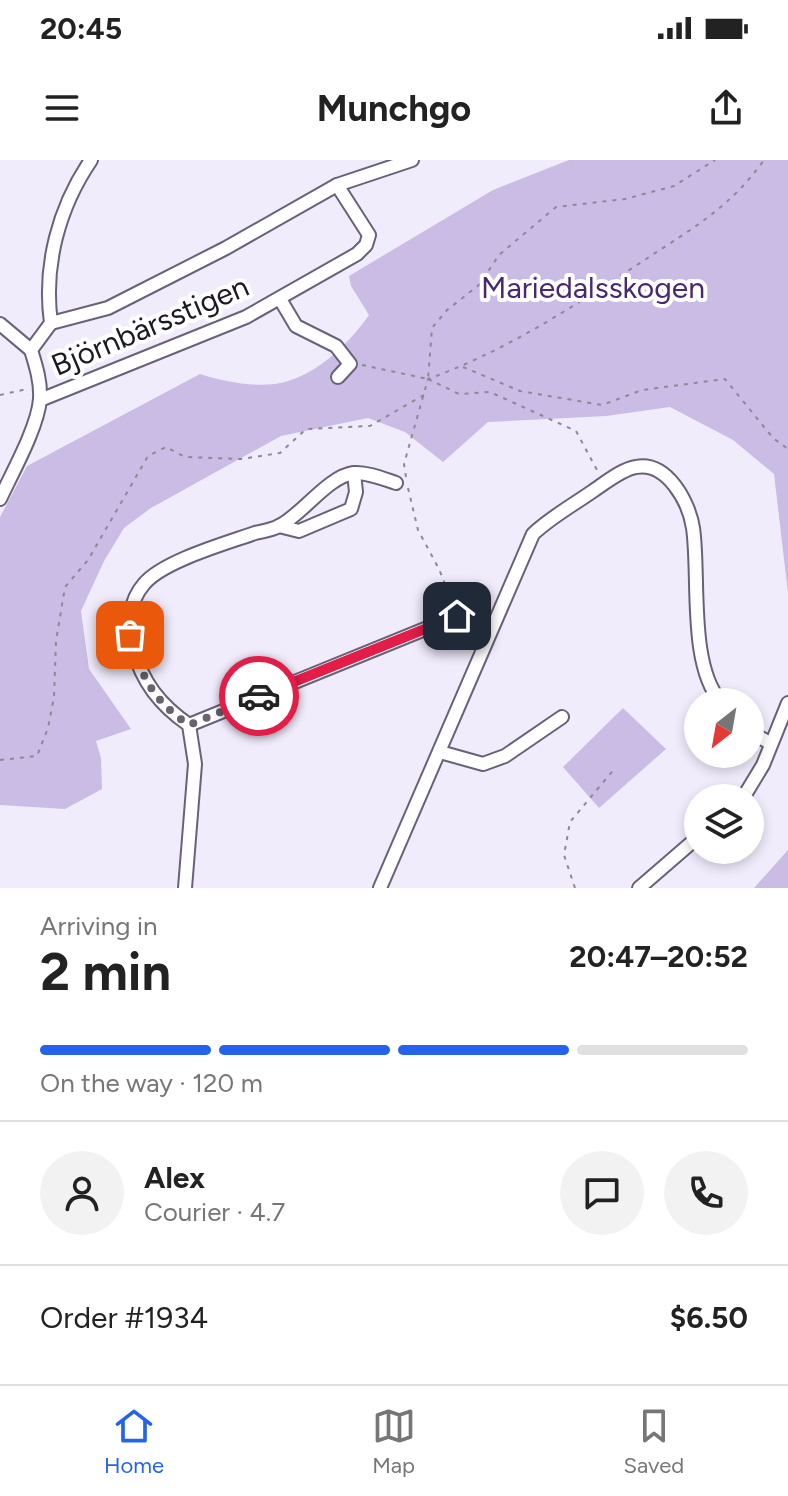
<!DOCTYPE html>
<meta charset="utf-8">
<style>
body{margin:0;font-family:Figtree,sans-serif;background:#f2f2f2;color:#222;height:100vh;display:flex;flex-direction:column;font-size:30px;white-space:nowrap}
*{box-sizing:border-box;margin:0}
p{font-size:26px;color:#767676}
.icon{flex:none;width:44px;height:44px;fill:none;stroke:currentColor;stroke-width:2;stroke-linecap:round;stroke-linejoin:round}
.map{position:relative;height:728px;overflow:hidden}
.sheet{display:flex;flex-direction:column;background:#fff;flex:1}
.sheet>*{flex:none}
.needle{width:52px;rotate:211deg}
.fabs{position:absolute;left:684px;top:528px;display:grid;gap:16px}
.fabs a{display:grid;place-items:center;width:80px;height:80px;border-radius:50%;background:#fff;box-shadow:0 4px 12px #0003;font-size:40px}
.pin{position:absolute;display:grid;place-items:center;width:68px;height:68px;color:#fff;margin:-34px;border-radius:16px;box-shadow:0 4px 12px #0006}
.courier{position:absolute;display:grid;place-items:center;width:80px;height:80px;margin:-40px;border:6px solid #e11d48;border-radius:50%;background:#fff;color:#222;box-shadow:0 2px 10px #0007}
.overview em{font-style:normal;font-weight:700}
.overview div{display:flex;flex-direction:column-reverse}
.overview{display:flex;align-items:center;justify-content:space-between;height:136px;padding:0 40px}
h1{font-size:52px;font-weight:700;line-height:60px}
.bar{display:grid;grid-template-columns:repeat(4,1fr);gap:12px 8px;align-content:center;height:96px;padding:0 40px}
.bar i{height:10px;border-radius:6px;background:#e0e0e0}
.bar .current{background:#2563eb}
.bar p{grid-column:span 4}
.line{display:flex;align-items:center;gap:20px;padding:0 40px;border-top:2px solid #e0e0e0}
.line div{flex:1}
.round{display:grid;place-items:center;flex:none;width:84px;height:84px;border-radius:42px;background:#f2f2f2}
.status{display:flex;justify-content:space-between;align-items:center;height:56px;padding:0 40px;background:#fff;direction:ltr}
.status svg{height:22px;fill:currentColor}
header{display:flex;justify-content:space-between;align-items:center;height:104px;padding:0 40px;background:#fff;font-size:36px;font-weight:700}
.menu{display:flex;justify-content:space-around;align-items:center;height:112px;border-top:2px solid #e0e0e0;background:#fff;font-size:22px;color:#767676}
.menu a{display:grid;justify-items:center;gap:4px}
.menu .current{color:#2563eb}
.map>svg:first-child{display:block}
</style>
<div class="status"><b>20:45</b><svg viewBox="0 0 49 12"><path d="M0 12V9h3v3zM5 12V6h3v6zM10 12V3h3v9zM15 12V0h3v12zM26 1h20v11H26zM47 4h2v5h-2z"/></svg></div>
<header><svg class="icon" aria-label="menu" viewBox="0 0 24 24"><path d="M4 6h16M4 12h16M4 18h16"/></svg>Munchgo<svg class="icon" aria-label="share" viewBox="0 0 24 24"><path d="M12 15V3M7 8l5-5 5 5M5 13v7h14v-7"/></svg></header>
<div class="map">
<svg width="788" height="728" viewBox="0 0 788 728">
<rect width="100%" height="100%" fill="#f1ecfc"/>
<g fill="#cbbce6">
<path d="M 569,0 L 788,0 L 788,433 L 774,314 L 733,280 L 670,247 L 606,256 L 488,262 L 443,302 L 405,272 L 368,258 L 281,276 L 151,348 L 124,368 L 104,401 L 81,451 L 89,509 L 131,569 L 96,581 L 101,598 L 102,629 L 65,649 L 0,645 L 0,357 L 27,306 L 200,214 C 222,221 251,227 275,224 C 313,219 348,185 369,155 L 351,126 L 349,116 L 493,30 Z"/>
<path d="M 623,548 L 666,589 L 599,648 L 563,607 Z"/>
<path d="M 788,690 L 788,728 L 754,728 Z"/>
</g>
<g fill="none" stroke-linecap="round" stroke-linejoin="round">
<g stroke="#696178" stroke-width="16">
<g id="minor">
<path d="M 280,139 L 296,166 L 336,186 L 350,204 L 338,217"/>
<path d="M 51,163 L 108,148 L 226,88 L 337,25 L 412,0"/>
<path d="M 0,164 L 31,190"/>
<path d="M 40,240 L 246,157 L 357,94 L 366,85 L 369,75 L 337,25"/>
<path d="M 0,339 C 12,313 38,267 40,239 C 41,222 36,206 31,190 L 51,163 C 43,105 59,47 91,0"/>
<path d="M 279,366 L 299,371 L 351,349 L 356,332 L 354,313"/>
<path d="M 189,565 L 457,456"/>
<path d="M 750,572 L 770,583"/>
<path d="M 440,592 L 483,604 L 505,596 L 562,557"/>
<path d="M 743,638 L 763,605 L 788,543"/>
<path d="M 185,728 L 195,604 L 189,565 C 160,545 142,522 133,488 C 127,466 129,441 144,424 C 163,401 227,383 255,373 C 263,371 272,370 279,366 C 302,355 328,316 354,313 C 367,312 384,319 396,323"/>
<path d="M 380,728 L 533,374 C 551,357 573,345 593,331 C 605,323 622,309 636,307 C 667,301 689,342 693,368 C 700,415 688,505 721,542"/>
<path d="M 639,728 L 698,677"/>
</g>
</g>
<g stroke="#8d8895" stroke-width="2" stroke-dasharray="4 6" stroke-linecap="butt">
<path d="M 362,205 L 428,219 L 432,168 L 447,150 L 479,125 L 499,95 L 556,47 L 625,39 L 674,26 L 715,0"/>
<path d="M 463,207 L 520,231 L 602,245 L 642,230 L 725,219 L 773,278 L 788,289"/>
<path d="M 428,219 L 459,234 L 490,232 L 576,271 L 598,312"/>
<path d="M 0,235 L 27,229"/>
<path d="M 406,317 L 404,304 L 428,219 C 506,191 574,146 643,101 C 691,69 729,49 764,0"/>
<path d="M 408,328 L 418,370 L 439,409 L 453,444"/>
<path d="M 469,451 L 483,446 L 488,450"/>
<path d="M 0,600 L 37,596 L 48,568 L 54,537 L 56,481 L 65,427 L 88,400 L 148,296 L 166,287 L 185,297 L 241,299 L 280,293 L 306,269 L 370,266 L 424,235"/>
<path d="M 575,728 L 564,695 L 570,662 L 615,608"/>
</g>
<use href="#minor" stroke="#fff" stroke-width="12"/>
</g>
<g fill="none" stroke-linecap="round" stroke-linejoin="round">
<path stroke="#67636f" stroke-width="8" stroke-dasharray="0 14.4" d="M 130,475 C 141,517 153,540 189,565 L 259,536"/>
<path stroke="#e11d48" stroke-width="10" d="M 259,536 L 457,456"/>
</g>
<g text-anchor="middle" stroke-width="8" stroke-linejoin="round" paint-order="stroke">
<g font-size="30" fill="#482870" stroke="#fff">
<text x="593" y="138">Mariedalsskogen</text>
</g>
<g font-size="30" fill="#1d1923" stroke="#fff">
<text transform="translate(150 166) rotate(-23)" y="10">Björnbärsstigen</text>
</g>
</g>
</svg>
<div class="fabs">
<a><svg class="needle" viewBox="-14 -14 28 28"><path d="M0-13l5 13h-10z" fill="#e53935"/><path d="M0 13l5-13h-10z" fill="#767676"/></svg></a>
<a><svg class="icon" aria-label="layers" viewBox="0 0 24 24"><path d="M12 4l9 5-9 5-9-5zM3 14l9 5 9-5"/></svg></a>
</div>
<div class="pin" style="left:130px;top:475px;background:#ea580c"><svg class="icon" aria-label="bag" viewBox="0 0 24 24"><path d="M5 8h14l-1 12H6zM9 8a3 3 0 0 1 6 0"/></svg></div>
<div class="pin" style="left:457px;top:456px;background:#1f2937"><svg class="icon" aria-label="home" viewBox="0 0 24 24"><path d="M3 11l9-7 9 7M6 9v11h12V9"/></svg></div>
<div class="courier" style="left:259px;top:536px"><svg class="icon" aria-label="car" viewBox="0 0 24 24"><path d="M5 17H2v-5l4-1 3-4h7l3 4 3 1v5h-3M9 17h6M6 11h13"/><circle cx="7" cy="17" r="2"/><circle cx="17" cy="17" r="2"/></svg></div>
</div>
<section class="sheet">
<div class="overview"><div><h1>2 min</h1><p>Arriving in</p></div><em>20:47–20:52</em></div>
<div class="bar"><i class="current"></i><i class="current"></i><i class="current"></i><i></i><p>On the way · 120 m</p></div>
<div class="line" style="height:144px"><a class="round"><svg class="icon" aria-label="person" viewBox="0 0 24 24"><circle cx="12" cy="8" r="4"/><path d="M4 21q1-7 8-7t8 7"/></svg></a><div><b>Alex</b><p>Courier · 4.7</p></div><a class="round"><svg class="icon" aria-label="chat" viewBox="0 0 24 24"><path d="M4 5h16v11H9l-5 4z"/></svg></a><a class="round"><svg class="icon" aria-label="phone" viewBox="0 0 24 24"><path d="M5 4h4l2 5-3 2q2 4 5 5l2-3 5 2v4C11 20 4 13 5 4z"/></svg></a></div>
<div class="line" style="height:104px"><div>Order #1934</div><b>$6.50</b></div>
</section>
<nav class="menu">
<a class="current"><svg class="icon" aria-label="home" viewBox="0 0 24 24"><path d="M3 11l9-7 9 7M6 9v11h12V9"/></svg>Home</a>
<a><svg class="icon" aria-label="map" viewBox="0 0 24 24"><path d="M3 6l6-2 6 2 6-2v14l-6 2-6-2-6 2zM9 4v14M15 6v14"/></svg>Map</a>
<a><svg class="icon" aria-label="saved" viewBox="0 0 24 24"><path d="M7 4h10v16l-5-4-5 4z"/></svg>Saved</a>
</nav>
